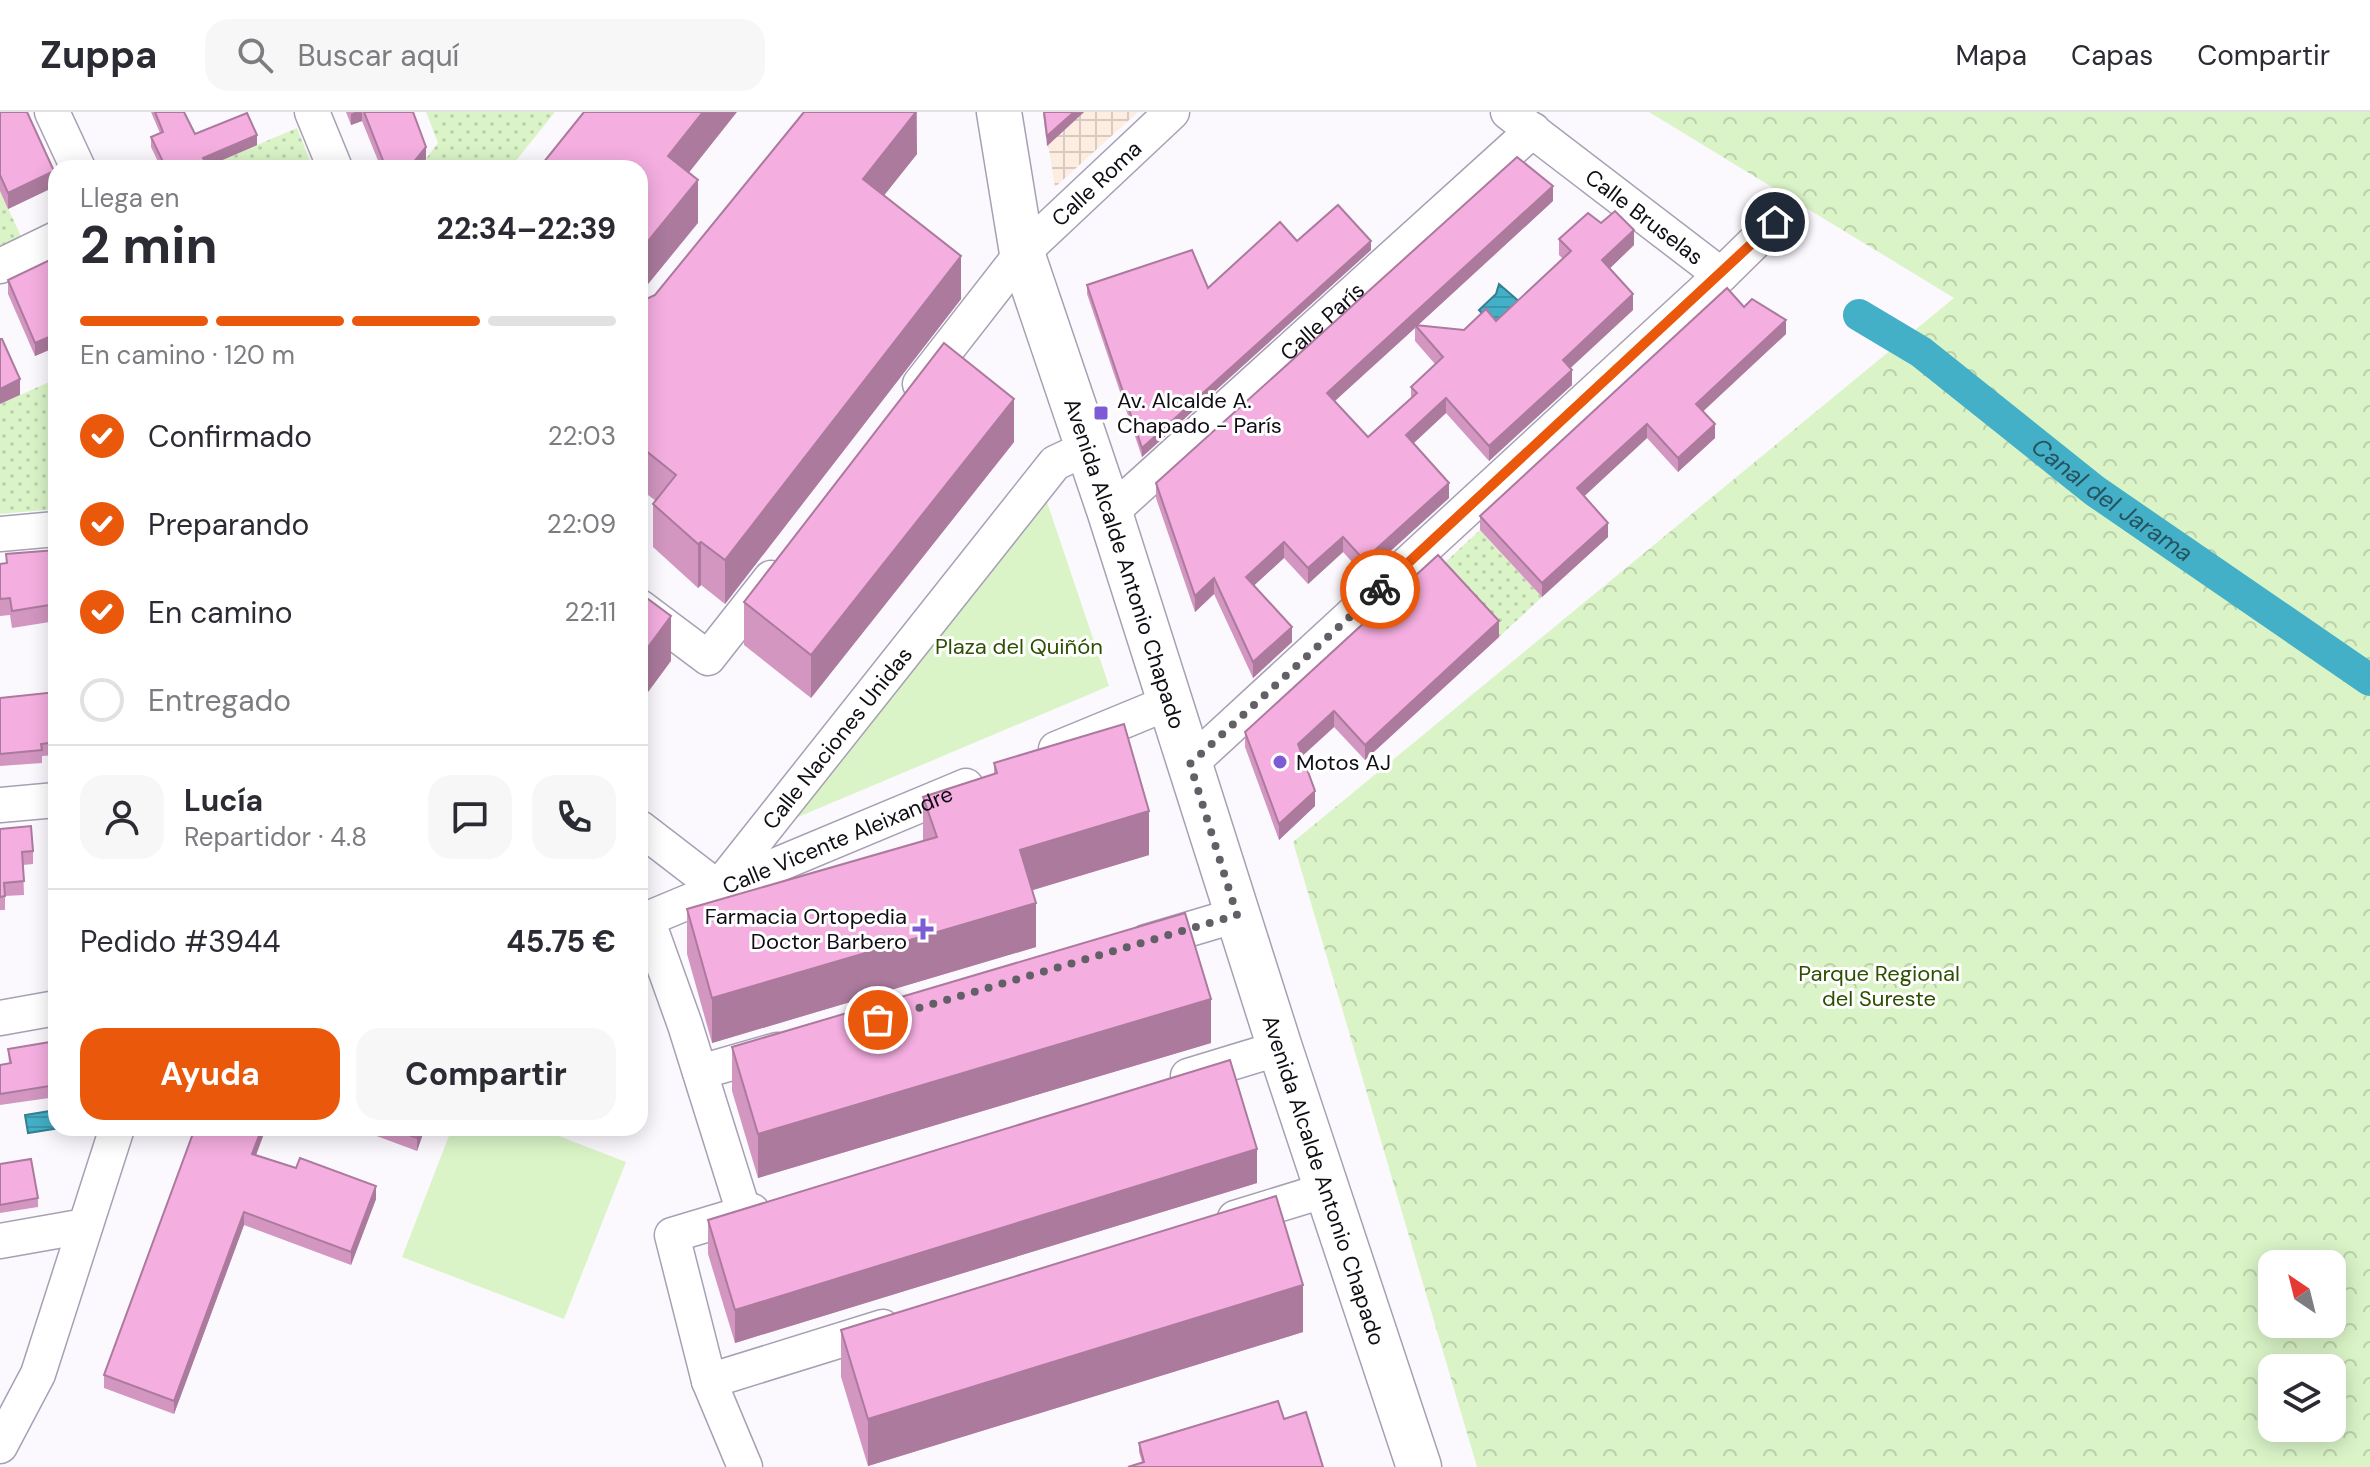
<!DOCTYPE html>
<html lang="es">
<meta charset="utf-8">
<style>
body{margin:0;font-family:"DM Sans",sans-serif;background:#f7f7f7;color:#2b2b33;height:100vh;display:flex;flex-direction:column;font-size:30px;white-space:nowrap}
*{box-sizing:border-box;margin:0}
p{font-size:26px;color:#7c7c81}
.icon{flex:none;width:44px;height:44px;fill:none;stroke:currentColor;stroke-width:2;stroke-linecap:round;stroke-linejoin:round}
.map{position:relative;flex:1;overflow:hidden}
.sheet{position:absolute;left:48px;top:48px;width:600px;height:976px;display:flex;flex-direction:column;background:#fff;border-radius:24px;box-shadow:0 4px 20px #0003}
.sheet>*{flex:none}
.needle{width:52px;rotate:325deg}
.fabs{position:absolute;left:2258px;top:1138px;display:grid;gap:16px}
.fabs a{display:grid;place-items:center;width:88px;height:88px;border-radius:16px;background:#fff;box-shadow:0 4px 20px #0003;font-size:40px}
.pin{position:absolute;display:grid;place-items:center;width:68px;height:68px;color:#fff;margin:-34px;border:4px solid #fff;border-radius:50%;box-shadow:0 2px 8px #0007}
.courier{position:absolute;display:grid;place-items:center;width:80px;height:80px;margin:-40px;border:6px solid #ea580c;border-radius:50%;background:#fff;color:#222;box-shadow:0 2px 10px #0007}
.head em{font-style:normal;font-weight:700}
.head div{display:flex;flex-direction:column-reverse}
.head{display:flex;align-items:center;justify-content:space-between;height:136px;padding:0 32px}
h1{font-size:52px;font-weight:700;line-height:60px}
.bar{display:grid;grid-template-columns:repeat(4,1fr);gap:12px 8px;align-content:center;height:96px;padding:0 32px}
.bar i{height:10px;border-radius:6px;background:#e1e1e2}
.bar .current{background:#ea580c}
.bar p{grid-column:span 4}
.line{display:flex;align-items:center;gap:20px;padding:0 32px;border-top:2px solid #e1e1e2}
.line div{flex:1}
.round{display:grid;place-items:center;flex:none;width:84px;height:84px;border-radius:24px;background:#f7f7f7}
ol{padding:0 32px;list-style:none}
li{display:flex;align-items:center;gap:24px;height:88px}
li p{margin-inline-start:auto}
li .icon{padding:8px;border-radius:50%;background:#ea580c;color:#fff;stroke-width:4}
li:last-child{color:#7c7c81}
li i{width:44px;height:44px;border:4px solid #e1e1e2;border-radius:50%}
.action{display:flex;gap:16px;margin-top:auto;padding:16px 32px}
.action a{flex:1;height:92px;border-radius:24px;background:#ea580c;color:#fff;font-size:32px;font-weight:700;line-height:92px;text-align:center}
.action a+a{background:#f7f7f7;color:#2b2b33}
header{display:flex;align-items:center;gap:48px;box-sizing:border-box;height:112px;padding:0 40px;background:#fff;border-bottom:2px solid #e1e1e2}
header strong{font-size:38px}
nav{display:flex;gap:44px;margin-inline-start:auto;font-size:28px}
.search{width:560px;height:72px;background:#f7f7f7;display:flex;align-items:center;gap:20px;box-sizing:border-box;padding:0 28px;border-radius:24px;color:#7c7c81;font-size:30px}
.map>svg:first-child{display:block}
</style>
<header>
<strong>Zuppa</strong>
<div class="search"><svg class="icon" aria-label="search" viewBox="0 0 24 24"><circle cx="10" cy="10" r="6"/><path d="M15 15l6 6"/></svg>Buscar aquí</div>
<nav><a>Mapa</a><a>Capas</a><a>Compartir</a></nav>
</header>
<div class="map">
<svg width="2370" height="1355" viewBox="0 0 2370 1355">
<defs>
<pattern id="industrial-grid" width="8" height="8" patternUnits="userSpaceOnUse" patternTransform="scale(2)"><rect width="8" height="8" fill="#fdede1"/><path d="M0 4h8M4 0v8" fill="none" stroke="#d8cac0"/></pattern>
<pattern id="grass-dots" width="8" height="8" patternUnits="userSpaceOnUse" patternTransform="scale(2)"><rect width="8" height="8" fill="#daf4c7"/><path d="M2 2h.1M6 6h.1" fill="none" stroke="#bad0aa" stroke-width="1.8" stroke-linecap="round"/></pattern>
<pattern id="park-crowns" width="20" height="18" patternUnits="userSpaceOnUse" patternTransform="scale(2)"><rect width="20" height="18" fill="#daf4c7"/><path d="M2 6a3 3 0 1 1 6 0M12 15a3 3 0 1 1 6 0" fill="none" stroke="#bad0aa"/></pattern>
<pattern id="water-rules" width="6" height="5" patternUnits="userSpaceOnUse" patternTransform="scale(2)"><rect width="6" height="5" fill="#43b0c8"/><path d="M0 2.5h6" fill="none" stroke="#3a96ab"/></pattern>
</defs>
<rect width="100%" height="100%" fill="#fbf9fe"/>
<path fill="url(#industrial-grid)" d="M 1043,0 L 1138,0 L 1055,75 Z"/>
<g fill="url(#grass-dots)">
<path d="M 426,0 L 555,0 L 510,56 L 419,56 L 438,31 Z"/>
<path d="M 297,16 L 313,56 L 222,56 L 219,49 Z"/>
<path d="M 0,79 L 25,133 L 0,144 Z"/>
<path d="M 56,267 L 56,397 L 0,402 L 0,292 Z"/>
<path d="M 1480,418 L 1542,485 L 1499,525 L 1437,458 Z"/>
</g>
<path fill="url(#park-crowns)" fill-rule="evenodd" d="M 1649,0 L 2370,0 L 2370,1355 L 1477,1355 L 1293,730 L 1954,186 ZM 2272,1152 L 2332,1152 L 2332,1212 L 2272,1212 ZM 2272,1256 L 2332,1256 L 2332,1316 L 2272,1316 Z"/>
<g fill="#daf4c7">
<path d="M 1046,387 L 1109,574 L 791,708 Z"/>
<path d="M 452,1016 L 538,1016 L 626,1050 L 564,1207 L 402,1145 Z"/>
</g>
<g fill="url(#water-rules)" stroke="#347f92" stroke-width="2">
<path d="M 1499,172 L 1522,192 L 1495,216 L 1479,198 L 1496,182 Z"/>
<path d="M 56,998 L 56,1016 L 60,1016 L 28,1021 L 25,1003 Z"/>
</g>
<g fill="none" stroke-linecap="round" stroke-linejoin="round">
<path stroke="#43b0c8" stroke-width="32" id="s1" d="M 1859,203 L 1921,240 L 2095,379 L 2370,568"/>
<g stroke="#a7a0b4" stroke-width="37">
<g id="street">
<path d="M 52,0 L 78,56"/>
<path d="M 312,0 L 335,56"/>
<path id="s2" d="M 1508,0 L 1721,163"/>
<path d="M 0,154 L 56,127"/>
<path id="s3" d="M 920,272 L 1022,141 L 1172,0"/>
<path id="s4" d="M 1110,401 L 1533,18"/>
<path d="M 0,422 L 56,417"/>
<path d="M 640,495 L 708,546 L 771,466"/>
<path d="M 1056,637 L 1170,590"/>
<path d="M 1190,652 L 1721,163 L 1775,110"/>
<path d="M 0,693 L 56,688"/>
<path id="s5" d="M 640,716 L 718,776 L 1055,351 L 1087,336"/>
<path d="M 647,807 L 685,913 L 744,1101"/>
<path id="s6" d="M 640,810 L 966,674"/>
<path d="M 1146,830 L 1237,803"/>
<path d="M 0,906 L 56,896"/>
<path d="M 700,960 L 777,938"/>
<path d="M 1188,964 L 1280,936"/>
<path d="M 1235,1106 L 1326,1078"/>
<path d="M 0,1129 L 85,1114"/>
<path d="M 709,1269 L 883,1215"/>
<path d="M 0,1334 L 38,1262 L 117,1016"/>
<path d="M 745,1355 L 709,1269 L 672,1123 L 752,1099"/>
</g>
</g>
<g stroke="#a7a0b4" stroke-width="47">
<g id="secondary">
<path id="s7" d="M 999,0 L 1022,141 L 1110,401 L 1280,936 L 1419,1355"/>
</g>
</g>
<use href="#street" stroke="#fff" stroke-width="34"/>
<use href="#secondary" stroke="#fff" stroke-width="44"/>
</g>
<g fill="#d296c1" fill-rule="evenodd">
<path d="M 0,0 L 54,75 L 8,97 L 0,79 Z"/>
<path d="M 151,0 L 184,0 L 195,22 L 257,33 L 207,55 L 208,56 L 161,56 L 151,35 L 151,25 L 160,21 Z"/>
<path d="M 346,0 L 413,0 L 426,47 L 419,56 L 381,56 L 362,9 L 351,13 Z"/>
<path d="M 917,0 L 917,42 L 884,83 L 961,187 L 725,492 L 701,473 L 698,476 L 653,435 L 653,392 L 656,389 L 640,377 L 640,190 L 655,183 Z"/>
<path d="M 1043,0 L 1084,0 L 1047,34 Z"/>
<path d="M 1553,89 L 1417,214 L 1464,218 L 1496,209 L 1563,147 L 1559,143 L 1559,127 L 1601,111 L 1634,133 L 1610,156 L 1633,198 L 1570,256 L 1572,273 L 1489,349 L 1446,301 L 1414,331 L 1449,386 L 1364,463 L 1343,440 L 1308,472 L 1284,446 L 1254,473 L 1292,530 L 1253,566 L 1214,482 L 1195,500 L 1156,386 L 1156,371 ZM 1415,216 L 1415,229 L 1435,252 L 1411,275 L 1411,287 L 1368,325 L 1335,289 Z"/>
<path d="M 1297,129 L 1371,138 L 1142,345 L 1087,182 L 1087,173 L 1208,176 Z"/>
<path d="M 56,145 L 56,235 L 35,244 L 8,182 L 8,168 Z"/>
<path d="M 1744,195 L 1786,222 L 1703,299 L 1715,326 L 1678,360 L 1647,326 L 1584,384 L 1608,425 L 1542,485 L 1480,418 L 1480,404 Z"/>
<path d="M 1014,330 L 811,586 L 744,533 L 744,490 Z"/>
<path d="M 56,438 L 56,509 L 12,516 L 10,503 L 0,504 L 0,452 L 6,451 L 6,442 Z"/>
<path d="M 1499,525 L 1365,648 L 1334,615 L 1302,644 L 1315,694 L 1279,728 L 1245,635 L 1245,620 Z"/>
<path d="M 56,580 L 56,643 L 42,644 L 42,651 L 0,654 L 0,586 Z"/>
<path d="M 994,651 L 1149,743 L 1032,778 L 1036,835 L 712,931 L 687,842 L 687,797 L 923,729 L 923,685 L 994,662 Z"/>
<path d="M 0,717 L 33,739 L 33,752 L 23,753 L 24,783 L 5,784 L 5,798 L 0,798 Z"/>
<path d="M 56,929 L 56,985 L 0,993 L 0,953 L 9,952 L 8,937 Z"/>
<path d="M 1211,931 L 758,1066 L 732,979 L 732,935 Z"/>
<path d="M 266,1016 L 256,1043 L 376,1087 L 351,1153 L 244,1113 L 174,1302 L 104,1276 L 104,1263 Z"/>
<path d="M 355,1016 L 425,1016 L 417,1039 Z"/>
<path d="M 0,1052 L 38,1086 L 38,1095 L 0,1101 Z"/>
<path d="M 1257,1071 L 735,1231 L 708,1142 L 708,1108 Z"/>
<path d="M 841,1218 L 1303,1220 L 868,1354 L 841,1265 Z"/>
<path d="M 1284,1307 L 1142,1350 L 1139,1340 L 1139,1331 Z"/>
</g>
<g fill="#ab7a9d">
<path d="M 355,0 L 362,0 L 362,9 L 351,13 L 351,2 Z"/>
<path d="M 703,0 L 737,0 L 668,87 L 668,44 Z"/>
<path d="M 916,0 L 917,42 L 863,110 L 863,67 Z"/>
<path d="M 1074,0 L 1084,0 L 1047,34 L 1047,24 Z"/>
<path d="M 257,23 L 257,33 L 203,56 L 203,46 Z"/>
<path d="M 426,35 L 426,47 L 419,56 L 409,56 Z"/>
<path d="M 54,59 L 54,75 L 8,97 L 8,81 Z"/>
<path d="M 698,68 L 698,111 L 640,182 L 640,139 Z"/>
<path d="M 1553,74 L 1553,89 L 1416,215 L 1415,213 L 1415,216 L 1327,296 L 1327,281 Z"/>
<path d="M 1634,118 L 1634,133 L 1602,164 L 1602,148 Z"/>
<path d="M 1371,129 L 1371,138 L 1142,345 L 1142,336 Z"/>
<path d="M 961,144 L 961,187 L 725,492 L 725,448 Z"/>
<path d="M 1633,182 L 1633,198 L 1563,263 L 1563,248 Z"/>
<path d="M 1786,208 L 1786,222 L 1696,306 L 1696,292 Z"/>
<path d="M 56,222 L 56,235 L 35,244 L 35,231 Z"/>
<path d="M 1572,258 L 1572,273 L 1489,349 L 1489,334 Z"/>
<path d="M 20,267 L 20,283 L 0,292 L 0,277 Z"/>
<path d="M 1446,286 L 1446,301 L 1406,338 L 1406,323 Z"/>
<path d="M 1014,287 L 1014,330 L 811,586 L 811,543 Z"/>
<path d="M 1647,312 L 1647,326 L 1577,391 L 1577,376 Z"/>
<path d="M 1715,312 L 1715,326 L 1678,360 L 1678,346 Z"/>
<path d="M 1449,371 L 1449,386 L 1364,463 L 1364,448 Z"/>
<path d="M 1608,411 L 1608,425 L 1542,485 L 1542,471 Z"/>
<path d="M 1343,425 L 1343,440 L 1308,472 L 1308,456 Z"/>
<path d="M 701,430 L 701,473 L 698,476 L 698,432 Z"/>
<path d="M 1284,430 L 1284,446 L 1246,481 L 1246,465 Z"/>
<path d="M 1214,466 L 1214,482 L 1195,500 L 1195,484 Z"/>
<path d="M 671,504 L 671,549 L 640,591 L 640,546 Z"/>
<path d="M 1499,509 L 1499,525 L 1365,648 L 1365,633 Z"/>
<path d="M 1292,515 L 1292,530 L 1253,566 L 1253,550 Z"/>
<path d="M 1334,599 L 1334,615 L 1298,648 L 1298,632 Z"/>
<path d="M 1315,679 L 1315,694 L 1279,728 L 1279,712 Z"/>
<path d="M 1149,699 L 1149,743 L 1020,782 L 1020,738 Z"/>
<path d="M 1036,791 L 1036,835 L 712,931 L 712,886 Z"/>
<path d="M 1211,887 L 1211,931 L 758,1066 L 758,1022 Z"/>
<path d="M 262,1016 L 266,1016 L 252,1054 L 252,1042 Z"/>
<path d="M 420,1016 L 425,1016 L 417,1039 L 417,1026 Z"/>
<path d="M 1257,1037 L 1257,1071 L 735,1231 L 735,1198 Z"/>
<path d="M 376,1074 L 376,1087 L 351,1153 L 351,1140 Z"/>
<path d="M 244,1100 L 244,1113 L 174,1302 L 174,1289 Z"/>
<path d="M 1303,1173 L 1303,1220 L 868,1354 L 868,1307 Z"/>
</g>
<g fill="#f4aee0" stroke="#ab7a9d" stroke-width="2">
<path d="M 0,0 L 27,0 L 54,59 L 8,81 L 0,63 Z"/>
<path d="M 155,0 L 184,0 L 195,22 L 247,1 L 257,23 L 203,46 L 208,56 L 166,56 L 151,25 L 163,20 Z"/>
<path d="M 364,0 L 413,0 L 426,35 L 409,56 L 386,56 Z"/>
<path d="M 584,0 L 703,0 L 668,44 L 698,68 L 640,139 L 640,56 L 539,56 Z"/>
<path d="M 804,0 L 916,0 L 863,67 L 961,144 L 725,448 L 701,430 L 698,432 L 653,392 L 676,363 L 640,334 L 640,190 L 655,183 Z"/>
<path d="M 1044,0 L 1074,0 L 1047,24 Z"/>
<path d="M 1517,45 L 1553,74 L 1327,281 L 1368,325 L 1417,281 L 1411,275 L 1443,245 L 1415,213 L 1464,218 L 1486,197 L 1496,209 L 1571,139 L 1559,127 L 1588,101 L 1601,111 L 1615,99 L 1634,118 L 1602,148 L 1633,182 L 1563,248 L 1572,258 L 1489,334 L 1446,286 L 1406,323 L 1449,371 L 1364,448 L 1343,425 L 1308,456 L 1284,430 L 1246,465 L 1292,515 L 1253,550 L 1214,466 L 1195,484 L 1156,371 Z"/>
<path d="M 1338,93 L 1371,129 L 1142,336 L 1087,173 L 1192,138 L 1208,176 L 1280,110 L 1297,129 Z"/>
<path d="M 56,145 L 56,222 L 35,231 L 8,168 Z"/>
<path d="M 1727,176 L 1744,195 L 1752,187 L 1786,208 L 1696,292 L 1715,312 L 1678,346 L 1647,312 L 1577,376 L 1608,411 L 1542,471 L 1480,404 Z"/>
<path d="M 0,227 L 2,227 L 20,267 L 0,277 Z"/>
<path d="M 944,231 L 1014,287 L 811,543 L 744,490 Z"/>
<path d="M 56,438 L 56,492 L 12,499 L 10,486 L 0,487 L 0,452 L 7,451 L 6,442 Z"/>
<path d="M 1438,443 L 1499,509 L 1365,633 L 1334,599 L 1298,632 L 1315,679 L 1279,712 L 1245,620 Z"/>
<path d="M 640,481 L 671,504 L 640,546 Z"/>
<path d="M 56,580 L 56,630 L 41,632 L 42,638 L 0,642 L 0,586 Z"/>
<path d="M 1124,612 L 1149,699 L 1020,738 L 1036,791 L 712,886 L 687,797 L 937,725 L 923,685 L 997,661 L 994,651 Z"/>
<path d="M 31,714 L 33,739 L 22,740 L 24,769 L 4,771 L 5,784 L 0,785 L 0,717 Z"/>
<path d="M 1185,801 L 1211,887 L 758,1022 L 732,935 Z"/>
<path d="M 56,929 L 56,973 L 0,982 L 0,953 L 11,951 L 8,937 Z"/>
<path d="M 1230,948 L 1257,1037 L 735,1198 L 708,1108 Z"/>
<path d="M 195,1016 L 262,1016 L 252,1042 L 296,1056 L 300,1046 L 376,1074 L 351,1140 L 244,1100 L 174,1289 L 104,1263 Z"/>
<path d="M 390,1016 L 420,1016 L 417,1026 Z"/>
<path d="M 31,1047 L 38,1086 L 0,1093 L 0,1052 Z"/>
<path d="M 1276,1084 L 1303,1173 L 868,1307 L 841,1218 Z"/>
<path d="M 1278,1289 L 1284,1307 L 1306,1300 L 1323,1355 L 1128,1355 L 1144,1350 L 1139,1331 Z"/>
</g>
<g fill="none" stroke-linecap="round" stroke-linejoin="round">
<path stroke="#626066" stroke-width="8" stroke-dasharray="0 14.4" d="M 878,908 L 1237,803 L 1190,652 L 1380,477"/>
<path stroke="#ea580c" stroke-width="10" d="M 1380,477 L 1775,110"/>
</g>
<g fill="#7c5bd5" stroke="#fff" stroke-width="3">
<rect x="1093" y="293" width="16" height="16" rx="4"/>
<circle cx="1280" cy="650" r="8"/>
<path d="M919 805h8v8h8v8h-8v8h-8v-8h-8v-8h8z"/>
</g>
<g text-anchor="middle" stroke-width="6" stroke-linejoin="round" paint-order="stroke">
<g font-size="22" fill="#100d14" stroke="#fff">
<text dy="8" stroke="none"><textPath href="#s3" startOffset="268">Calle Roma</textPath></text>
<text dy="8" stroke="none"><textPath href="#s2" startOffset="172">Calle Bruselas</textPath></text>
<text dy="8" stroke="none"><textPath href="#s4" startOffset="286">Calle París</textPath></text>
<text dy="8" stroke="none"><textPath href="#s7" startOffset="470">Avenida Alcalde Antonio Chapado</textPath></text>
<text dy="8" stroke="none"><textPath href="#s5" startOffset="290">Calle Naciones Unidas</textPath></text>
<text dy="8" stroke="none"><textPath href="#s6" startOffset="214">Calle Vicente Aleixandre</textPath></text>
<text dy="8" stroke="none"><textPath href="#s7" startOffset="1118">Avenida Alcalde Antonio Chapado</textPath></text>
</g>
<g font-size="22" fill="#100d14" stroke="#fff" text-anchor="start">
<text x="1117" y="296">Av. Alcalde A.<tspan x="1117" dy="25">Chapado - París</tspan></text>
<text x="1296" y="658">Motos AJ</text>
<text x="907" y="812" text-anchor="end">Farmacia Ortopedia<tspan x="907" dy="25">Doctor Barbero</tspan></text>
</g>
<g font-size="22" fill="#2d4f01" stroke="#fff">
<text x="1019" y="542">Plaza del Quiñón</text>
<text x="1879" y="869">Parque Regional<tspan x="1879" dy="25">del Sureste</tspan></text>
</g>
<g font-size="24" font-style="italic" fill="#25535e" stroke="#fff">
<text dy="8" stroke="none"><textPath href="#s1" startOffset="314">Canal del Jarama</textPath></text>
</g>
</g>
</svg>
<div class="fabs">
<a><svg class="needle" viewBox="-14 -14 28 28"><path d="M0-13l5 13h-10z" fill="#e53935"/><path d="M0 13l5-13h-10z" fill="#7c7c81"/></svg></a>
<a><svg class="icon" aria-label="layers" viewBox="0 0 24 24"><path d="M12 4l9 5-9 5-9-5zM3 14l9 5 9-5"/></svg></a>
</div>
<div class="pin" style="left:878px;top:908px;background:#ea580c"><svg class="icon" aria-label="bag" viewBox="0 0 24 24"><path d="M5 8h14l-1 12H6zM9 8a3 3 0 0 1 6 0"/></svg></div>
<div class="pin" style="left:1775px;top:110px;background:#1f2937"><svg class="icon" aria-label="home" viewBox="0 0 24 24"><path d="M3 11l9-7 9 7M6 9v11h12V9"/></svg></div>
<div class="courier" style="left:1380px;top:477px"><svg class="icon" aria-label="bike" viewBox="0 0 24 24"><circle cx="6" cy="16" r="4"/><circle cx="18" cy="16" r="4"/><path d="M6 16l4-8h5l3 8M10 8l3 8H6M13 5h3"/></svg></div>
<section class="sheet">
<div class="head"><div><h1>2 min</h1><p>Llega en</p></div><em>22:34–22:39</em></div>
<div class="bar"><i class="current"></i><i class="current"></i><i class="current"></i><i></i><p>En camino · 120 m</p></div>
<ol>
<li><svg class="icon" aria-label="check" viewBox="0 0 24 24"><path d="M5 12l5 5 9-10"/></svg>Confirmado<p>22:03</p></li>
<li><svg class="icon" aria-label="check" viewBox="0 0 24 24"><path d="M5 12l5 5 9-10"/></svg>Preparando<p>22:09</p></li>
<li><svg class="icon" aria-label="check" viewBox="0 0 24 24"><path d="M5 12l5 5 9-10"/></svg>En camino<p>22:11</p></li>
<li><i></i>Entregado</li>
</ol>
<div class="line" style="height:144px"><a class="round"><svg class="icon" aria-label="person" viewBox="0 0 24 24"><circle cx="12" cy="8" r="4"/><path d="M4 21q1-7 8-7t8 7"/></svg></a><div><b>Lucía</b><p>Repartidor · 4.8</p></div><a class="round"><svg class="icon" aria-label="chat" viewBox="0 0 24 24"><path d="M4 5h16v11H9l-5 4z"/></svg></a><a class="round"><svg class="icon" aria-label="phone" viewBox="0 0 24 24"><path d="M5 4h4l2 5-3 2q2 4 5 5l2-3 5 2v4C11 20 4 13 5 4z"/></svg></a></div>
<div class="line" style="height:104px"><div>Pedido #3944</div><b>45.75 €</b></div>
<div class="action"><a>Ayuda</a><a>Compartir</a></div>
</section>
</div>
